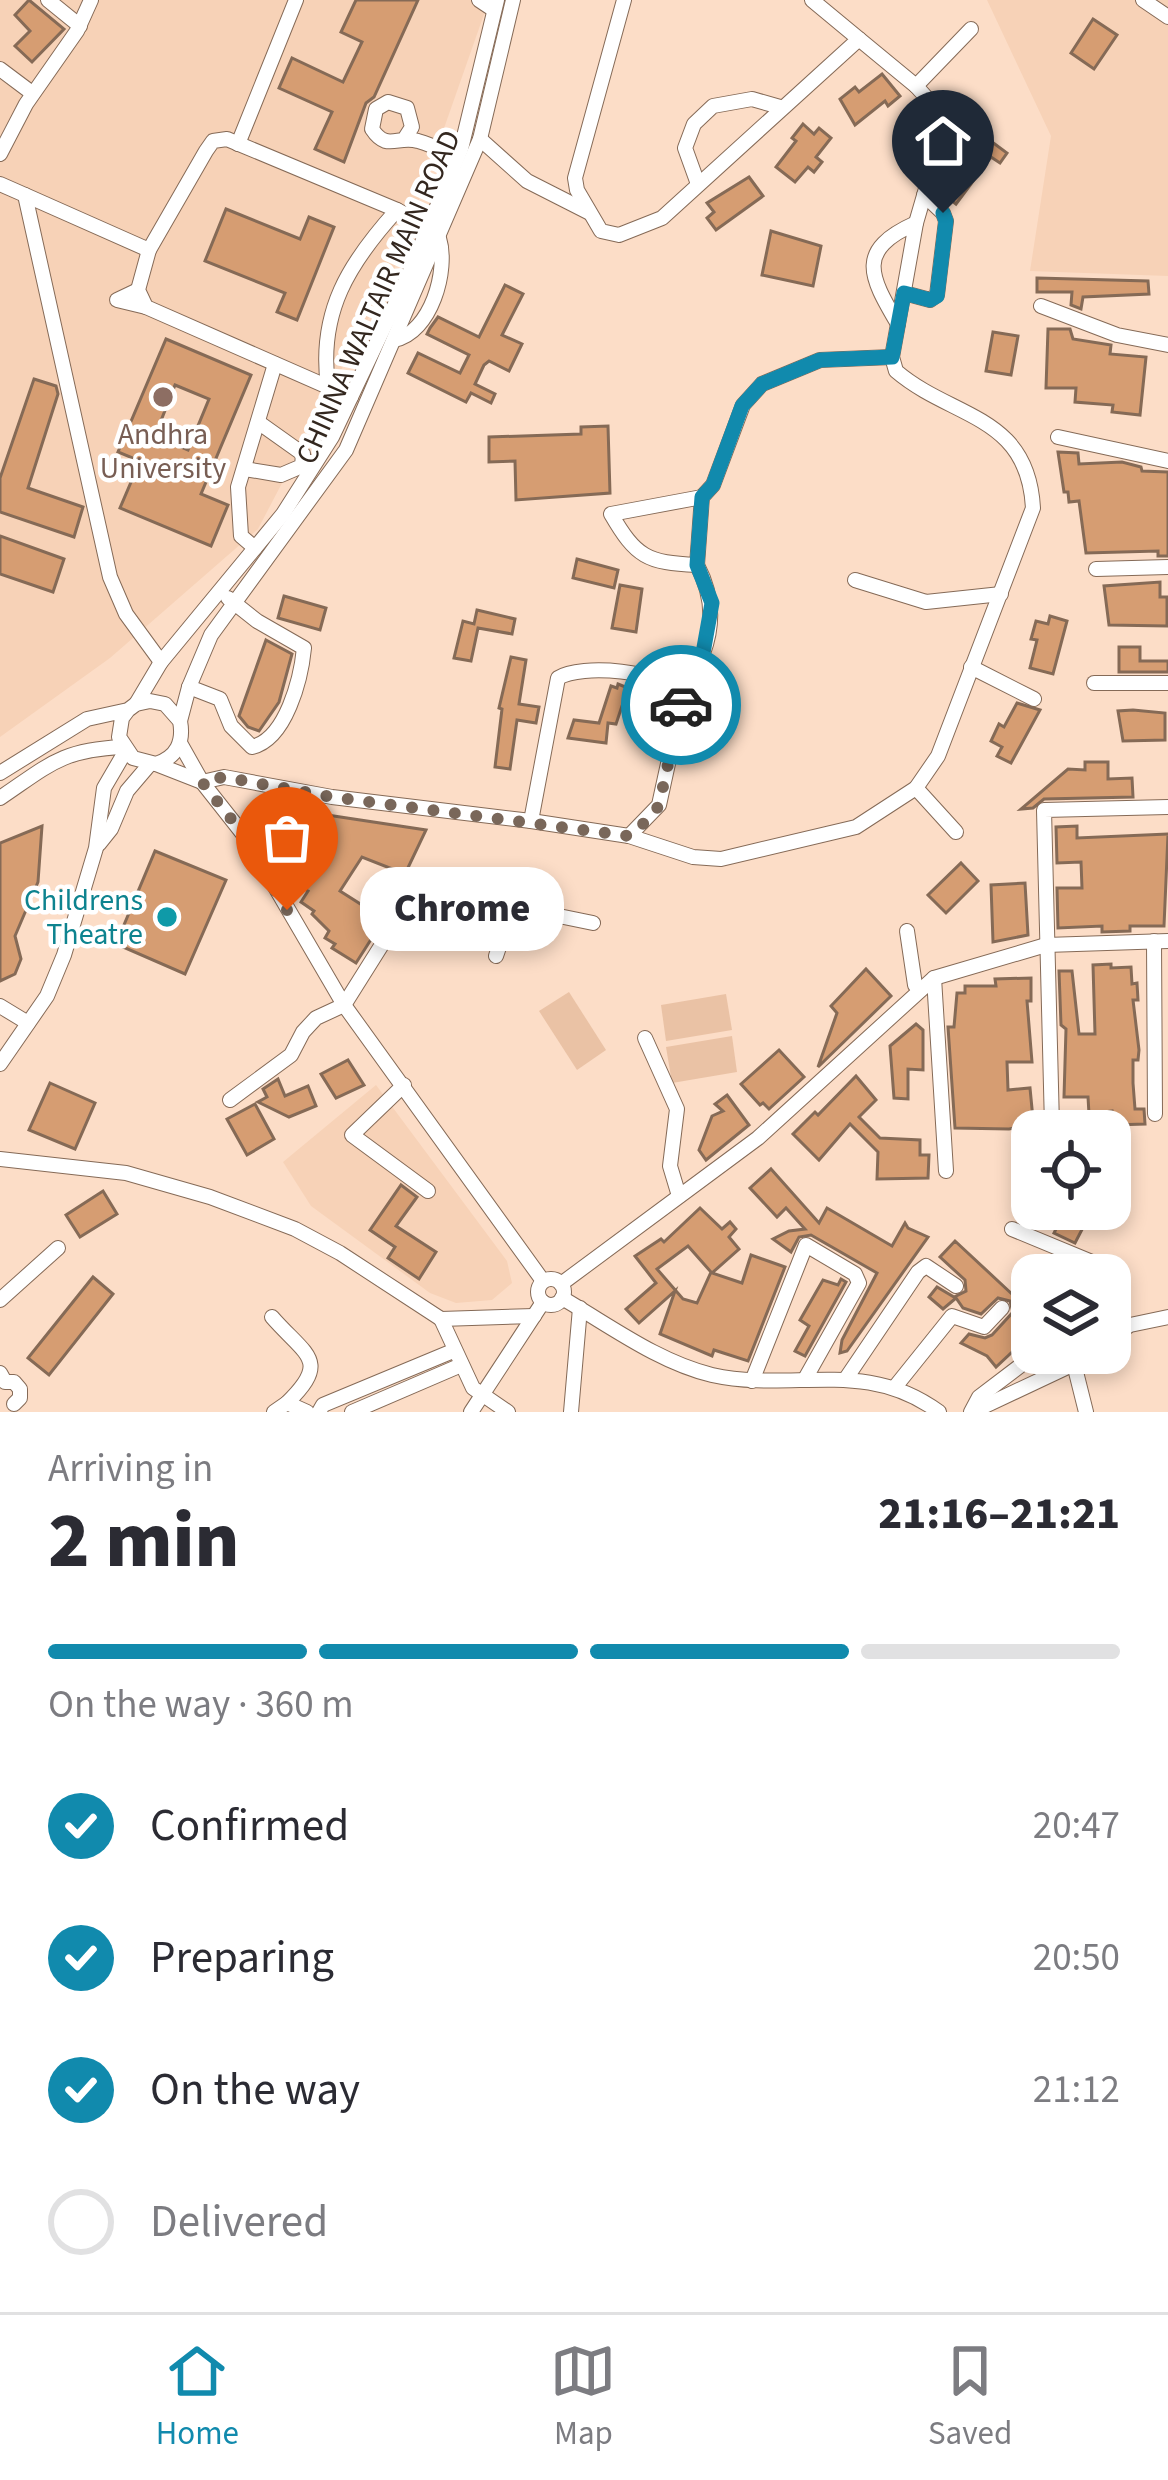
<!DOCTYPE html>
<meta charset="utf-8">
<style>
body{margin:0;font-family:"Source Sans 3",sans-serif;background:#f7f7f7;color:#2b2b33;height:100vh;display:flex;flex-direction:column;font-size:45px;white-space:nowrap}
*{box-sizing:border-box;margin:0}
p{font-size:39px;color:#7c7c81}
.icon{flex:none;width:66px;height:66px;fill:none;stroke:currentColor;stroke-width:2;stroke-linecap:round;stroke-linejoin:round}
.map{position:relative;height:1412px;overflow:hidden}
.sheet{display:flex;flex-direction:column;background:#fff;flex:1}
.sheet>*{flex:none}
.controls{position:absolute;left:1011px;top:1110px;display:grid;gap:24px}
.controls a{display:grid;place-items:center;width:120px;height:120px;border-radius:24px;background:#fff;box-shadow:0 6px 18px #0003;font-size:60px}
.pin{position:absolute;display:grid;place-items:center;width:102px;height:102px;color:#fff;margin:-123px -51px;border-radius:50% 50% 50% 0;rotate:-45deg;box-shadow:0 0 12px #0007}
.pin .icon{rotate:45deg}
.courier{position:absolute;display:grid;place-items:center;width:120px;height:120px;margin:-60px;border:9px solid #118aad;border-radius:50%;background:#fff;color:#222;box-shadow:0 3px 15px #0007}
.bubble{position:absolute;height:84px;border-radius:36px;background:#fff;box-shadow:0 6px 18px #0003;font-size:39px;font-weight:800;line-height:84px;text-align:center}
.overview em{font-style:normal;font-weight:800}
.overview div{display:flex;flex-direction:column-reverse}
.overview{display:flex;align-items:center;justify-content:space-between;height:204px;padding:0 48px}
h1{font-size:78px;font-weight:800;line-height:90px}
.bar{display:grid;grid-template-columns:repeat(4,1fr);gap:18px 12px;align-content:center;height:144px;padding:0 48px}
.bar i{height:15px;border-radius:9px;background:#e1e1e2}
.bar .selected{background:#118aad}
.bar p{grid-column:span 4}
ol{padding:0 48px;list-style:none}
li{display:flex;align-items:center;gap:36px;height:132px}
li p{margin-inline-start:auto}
li .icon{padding:12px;border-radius:50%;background:#118aad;color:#fff;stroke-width:4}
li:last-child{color:#7c7c81}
li i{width:66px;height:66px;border:6px solid #e1e1e2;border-radius:50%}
.tab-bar{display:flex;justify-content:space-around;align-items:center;height:168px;border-top:3px solid #e1e1e2;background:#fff;font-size:33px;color:#7c7c81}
.tab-bar a{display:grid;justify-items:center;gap:6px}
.tab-bar .selected{color:#118aad}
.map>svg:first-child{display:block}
</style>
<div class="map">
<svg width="1168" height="1412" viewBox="0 0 1168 1412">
<rect width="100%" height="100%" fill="#fcddc7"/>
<g fill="#f7d2b7">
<path d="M 0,0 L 489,0 L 396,265 L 258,529 L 110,658 L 0,737 Z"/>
<path d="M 987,0 L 1168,0 L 1168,276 L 1030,271 L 1051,136 Z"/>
<path d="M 376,1085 L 507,1261 L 512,1283 L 492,1300 L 456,1303 L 430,1293 L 311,1206 L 283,1162 Z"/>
</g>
<g fill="#eac2a5">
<path d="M 569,992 L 606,1050 L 577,1070 L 539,1011 Z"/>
<path d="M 726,994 L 732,1030 L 666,1041 L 661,1005 Z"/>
<path d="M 732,1036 L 737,1072 L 672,1083 L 666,1047 Z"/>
</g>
<g fill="#d69d72" stroke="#856a56" stroke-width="3" fill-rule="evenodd">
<path d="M 29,0 L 64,29 L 32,62 L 15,46 L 30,31 L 15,15 Z"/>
<path d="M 356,0 L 418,0 L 374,97 L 366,103 L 344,162 L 315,149 L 332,112 L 279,88 L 292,58 L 343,82 L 362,42 L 341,32 Z"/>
<path d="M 1093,19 L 1117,35 L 1094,69 L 1071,53 Z"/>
<path d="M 882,74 L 900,96 L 888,106 L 885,101 L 855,125 L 840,99 L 855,87 L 859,92 Z"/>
<path d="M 803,124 L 814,134 L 819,128 L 831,138 L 816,157 L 822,162 L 814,172 L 808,167 L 795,182 L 776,167 L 796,141 L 792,138 Z"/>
<path d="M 984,136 L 1007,153 L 1000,163 L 991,157 L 956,204 L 942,193 Z"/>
<path d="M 749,177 L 763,196 L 716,230 L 707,218 L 714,212 L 707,203 Z"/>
<path d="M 226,209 L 300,239 L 309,217 L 334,227 L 297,320 L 277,312 L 285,293 L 205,261 Z"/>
<path d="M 771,231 L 821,246 L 813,286 L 762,275 Z"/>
<path d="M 1037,278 L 1148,281 L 1149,294 L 1083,297 L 1081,309 L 1071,305 L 1072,292 L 1037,292 Z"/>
<path d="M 505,285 L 523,294 L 502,335 L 522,344 L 509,371 L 489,361 L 484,365 L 475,384 L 495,394 L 491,403 L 471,393 L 466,402 L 408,373 L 418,353 L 460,373 L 469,355 L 427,334 L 430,328 L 438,317 L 479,337 Z"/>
<path d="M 1048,329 L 1070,329 L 1073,339 L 1111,345 L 1110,354 L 1146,357 L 1140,415 L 1112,412 L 1113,405 L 1075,402 L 1076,388 L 1046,388 Z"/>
<path d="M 993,332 L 1018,336 L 1011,375 L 986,371 Z"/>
<path d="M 166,339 L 251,375 L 201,494 L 228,505 L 211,546 L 120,508 L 140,461 L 118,452 ZM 175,385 L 209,399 L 188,450 L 155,436 Z"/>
<path d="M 34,379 L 56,386 L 58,394 L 28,488 L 83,507 L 74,537 L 0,512 L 0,478 Z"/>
<path d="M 608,426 L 610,493 L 516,500 L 515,461 L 489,462 L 489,437 L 581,434 L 581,427 Z"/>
<path d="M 1058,452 L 1078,453 L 1079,464 L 1122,462 L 1141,467 L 1142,471 L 1168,472 L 1168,556 L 1158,556 L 1158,551 L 1086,553 L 1079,501 L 1069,502 L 1068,492 L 1064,492 Z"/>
<path d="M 0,536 L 64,559 L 53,592 L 0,574 Z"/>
<path d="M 577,559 L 618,570 L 614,588 L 573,578 Z"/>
<path d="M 1160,582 L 1160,597 L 1167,597 L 1167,626 L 1109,625 L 1104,586 Z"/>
<path d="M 620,585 L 642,589 L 636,632 L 612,628 Z"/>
<path d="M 284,596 L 326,608 L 320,630 L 278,618 Z"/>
<path d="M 477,610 L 515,619 L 512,634 L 478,628 L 471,661 L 454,658 L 463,621 L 474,624 Z"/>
<path d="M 1050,616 L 1067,621 L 1053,674 L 1030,668 L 1037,640 L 1031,639 L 1036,621 L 1048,624 Z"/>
<path d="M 266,640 L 292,654 L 279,702 L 259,731 L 248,727 L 239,716 Z"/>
<path d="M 1119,647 L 1140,647 L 1140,661 L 1168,661 L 1168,672 L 1119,672 Z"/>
<path d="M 511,657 L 526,660 L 519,704 L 539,707 L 536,723 L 517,720 L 510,769 L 495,767 L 502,709 L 499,708 Z"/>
<path d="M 618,684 L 628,688 L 616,724 L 608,723 L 606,743 L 568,738 L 574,720 L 599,723 L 611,686 L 617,688 Z"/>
<path d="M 1017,703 L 1040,710 L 1011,763 L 997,756 L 1002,747 L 991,741 L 999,724 L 1004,727 Z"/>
<path d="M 1133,710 L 1165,713 L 1165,740 L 1123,741 L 1118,711 Z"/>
<path d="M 1085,762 L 1108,762 L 1108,779 L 1132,778 L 1133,797 L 1044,799 L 1033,808 L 1021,809 L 1068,769 L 1085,770 Z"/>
<path d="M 314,813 L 426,830 L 405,874 L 362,857 L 340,891 L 384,919 L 356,963 L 332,948 L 335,944 L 325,938 L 329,931 L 312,914 L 314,911 L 301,902 L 308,891 L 302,888 L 321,858 L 269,825 L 275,814 L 283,819 L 288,815 L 311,830 Z"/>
<path d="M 42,826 L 38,882 L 15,936 L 21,959 L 15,974 L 0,981 L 0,843 Z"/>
<path d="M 1077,826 L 1077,838 L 1168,834 L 1164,926 L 1130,926 L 1130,931 L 1102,932 L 1102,926 L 1058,928 L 1057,888 L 1082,888 L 1081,862 L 1057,863 L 1056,827 Z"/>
<path d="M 155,851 L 226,880 L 185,974 L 116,944 Z"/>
<path d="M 961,863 L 978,881 L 946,913 L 928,895 Z"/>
<path d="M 1025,883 L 1028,935 L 993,942 L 991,885 Z"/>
<path d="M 446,899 L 474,911 L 463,937 L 435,924 Z"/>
<path d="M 1111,964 L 1111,968 L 1131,967 L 1132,984 L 1137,983 L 1138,1000 L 1133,1000 L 1139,1050 L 1138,1060 L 1133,1060 L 1133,1083 L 1135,1109 L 1144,1109 L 1145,1124 L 1113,1125 L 1112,1111 L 1089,1114 L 1088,1097 L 1064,1097 L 1066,1029 L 1061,1025 L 1059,971 L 1072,971 L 1079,1034 L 1095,1034 L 1093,965 Z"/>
<path d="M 866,969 L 891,996 L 818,1067 L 837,1013 L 831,1006 Z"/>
<path d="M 1031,978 L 1031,1001 L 1027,1001 L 1032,1062 L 1007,1062 L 1008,1090 L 1030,1088 L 1033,1119 L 1024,1120 L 1025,1126 L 1009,1129 L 955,1128 L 948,1027 L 954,1027 L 957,993 L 965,993 L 965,986 L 996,986 L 995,979 Z"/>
<path d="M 916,1024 L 923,1030 L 923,1070 L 908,1069 L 908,1099 L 894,1098 L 890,1046 Z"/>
<path d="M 779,1050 L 804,1077 L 769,1109 L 763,1103 L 760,1105 L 741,1084 Z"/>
<path d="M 348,1060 L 364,1085 L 336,1098 L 321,1074 Z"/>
<path d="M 856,1076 L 876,1100 L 859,1117 L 880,1138 L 920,1140 L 920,1155 L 929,1155 L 928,1178 L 877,1179 L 878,1152 L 850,1124 L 819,1160 L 793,1134 L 815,1112 L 818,1115 Z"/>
<path d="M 278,1079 L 285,1096 L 308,1086 L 316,1106 L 289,1117 L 258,1102 L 267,1097 L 263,1089 Z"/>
<path d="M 50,1083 L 95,1103 L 75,1149 L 29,1130 Z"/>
<path d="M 727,1095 L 749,1125 L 706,1160 L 699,1150 L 712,1116 L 723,1111 L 715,1104 Z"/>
<path d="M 255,1104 L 274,1139 L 247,1155 L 227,1119 Z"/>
<path d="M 771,1169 L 819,1223 L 827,1208 L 892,1246 L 905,1223 L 908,1228 L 928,1237 L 847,1351 L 840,1353 L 842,1340 L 877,1273 L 811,1235 L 799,1237 L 791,1252 L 773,1239 L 789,1231 L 805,1229 L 786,1208 L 777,1217 L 750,1188 Z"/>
<path d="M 401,1185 L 417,1197 L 396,1226 L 436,1252 L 419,1279 L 388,1258 L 395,1247 L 370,1230 Z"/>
<path d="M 103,1191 L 117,1214 L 80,1237 L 66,1215 Z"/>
<path d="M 700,1208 L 722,1229 L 730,1222 L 736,1229 L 729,1237 L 739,1249 L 712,1273 L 742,1283 L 751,1255 L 785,1267 L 748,1361 L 714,1350 L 712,1356 L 660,1334 L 675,1291 L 639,1323 L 626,1309 L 656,1283 L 635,1256 L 661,1239 L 664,1242 ZM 688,1246 L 711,1272 L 697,1303 L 683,1299 L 657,1269 Z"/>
<path d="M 1059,1209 L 1071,1209 L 1088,1218 L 1075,1243 L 1054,1233 L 1058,1225 L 1052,1222 Z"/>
<path d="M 955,1241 L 1013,1295 L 1020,1288 L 1028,1296 L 1025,1300 L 1026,1314 L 1021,1319 L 1024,1327 L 1020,1335 L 1025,1340 L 996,1367 L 987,1356 L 961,1343 L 969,1334 L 985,1338 L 992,1335 L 1013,1312 L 1010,1301 L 998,1298 L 981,1314 L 963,1308 L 956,1298 L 943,1309 L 929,1297 L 937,1287 L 954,1297 L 966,1291 L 965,1280 L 940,1257 Z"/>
<path d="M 93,1277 L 113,1294 L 49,1375 L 28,1358 Z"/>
<path d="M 841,1279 L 846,1282 L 805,1356 L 795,1351 L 809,1326 L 800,1320 L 823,1280 L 838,1285 Z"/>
</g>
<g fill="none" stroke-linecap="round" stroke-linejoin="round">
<g stroke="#856a57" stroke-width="16">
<g id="minor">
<path d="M 48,0 L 80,26"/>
<path d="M 479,0 L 494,10"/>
<path d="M 624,0 L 575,178 L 577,190 L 601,231 L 619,235 L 662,218 L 859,39 L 812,0"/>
<path d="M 1143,0 L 1168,17"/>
<path d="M 859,39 L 916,86 L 971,29"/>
<path d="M 0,69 L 32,93"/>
<path d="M 405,138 L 412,127 L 407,108 L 388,102 L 376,109 L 372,129 C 387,152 397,135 418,141 C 431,144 445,152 457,158"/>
<path d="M 480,139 L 527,181 L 588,212"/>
<path d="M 238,144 L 296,0"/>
<path d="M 0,154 L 26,104 L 77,31 L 91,0"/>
<path d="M 0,184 L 25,195 L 110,577 L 126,614 L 161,662"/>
<path d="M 698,184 L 685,148 L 694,124 L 713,106 L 752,99 L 780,107"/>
<path d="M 25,195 L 149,250 L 206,151 L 213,141 L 227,139 L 397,210 L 429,227"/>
<path d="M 916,223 L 898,324 C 869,275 856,250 916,223 Z"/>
<path d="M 916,223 L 944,127 L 943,116 L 916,86"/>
<path d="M 149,250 L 138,290 L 146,307 L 351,397"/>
<path d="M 138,290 L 117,300 L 146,307"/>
<path d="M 904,293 L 930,300 L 937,295 L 946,221 L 943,213 L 924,195"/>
<path d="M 1041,306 L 1117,335 L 1168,345"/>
<path d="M 394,340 C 431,333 449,270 439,238"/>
<path d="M 328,386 C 318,312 349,263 397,210"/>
<path d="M 1058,437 L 1168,461"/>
<path d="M 245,469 L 281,475 L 302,466 L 303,454 L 258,422"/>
<path d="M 255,548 L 241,536 L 238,487 L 275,364"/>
<path d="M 697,565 L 702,497 L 713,485 L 743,405 L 762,384 L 820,360 L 892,357"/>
<path d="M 1096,569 L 1168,567"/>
<path d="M 855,580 L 926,602 L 1001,594"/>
<path d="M 971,667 L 1034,699"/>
<path d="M 1094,683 L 1168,683"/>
<path d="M 189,687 L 220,699 L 231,726 L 252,747 C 286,739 301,679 304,648 L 257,621 L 228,598"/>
<path d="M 681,693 C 711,652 721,610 697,565 C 647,563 636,557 611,514 L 702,497"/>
<path d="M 136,704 L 161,662 L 283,514 L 332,437 L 406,281 L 461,149 L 497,0"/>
<path d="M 180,721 L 189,687 L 211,635 L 346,450 L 480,139 L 513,0"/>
<path d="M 180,743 L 202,782 L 247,839 L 344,1005 L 543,1281"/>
<path d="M 156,764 L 202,782 L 224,777 L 332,797 L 531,821 L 629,836 L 693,857 L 721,859 L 856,827 L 916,788 L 938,756 L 1033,508 C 1028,414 952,419 896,371 L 892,357 L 898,324"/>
<path d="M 0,773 L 87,719 L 128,710 L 136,704 L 150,701 L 165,704 L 180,721 C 184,742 177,757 156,764 L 133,758 L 119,737 L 122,718 L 128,710"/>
<path d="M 916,788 L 956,832"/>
<path d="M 0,798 C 49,765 61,750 122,747"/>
<path d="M 531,821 L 558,678 C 581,663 663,671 681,693 L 681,704 L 659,805 L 629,836"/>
<path d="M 99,844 L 111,829 L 127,791 L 150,764"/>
<path d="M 907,931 L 915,985 L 920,990"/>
<path d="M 1154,941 L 1155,1114"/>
<path d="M 496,956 L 519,888"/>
<path d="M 934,978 L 946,1171"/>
<path d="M 0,1006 L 28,1023"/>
<path d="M 645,1038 L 677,1109 L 670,1166 L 679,1196"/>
<path d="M 0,1064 L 47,996 L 64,955 L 96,848 L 104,788 L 125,752"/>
<path d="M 404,1085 L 352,1135 L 428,1191"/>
<path d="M 230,1100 L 291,1055 L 303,1032 L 316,1018 L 344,1005 L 420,884 L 439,883 L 515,907 L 593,923"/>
<path d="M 1052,1126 L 1044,810 L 1168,807"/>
<path d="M 0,1159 L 126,1173 L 210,1197 L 295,1229 L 340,1253 L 441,1319 L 534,1316"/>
<path d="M 1012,1229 L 1099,1265 L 1102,1275"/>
<circle cx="551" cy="1292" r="13"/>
<path d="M 561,1284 L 758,1138 L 934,978 L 1046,945 L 1168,941"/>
<path d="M 562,1298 C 609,1325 658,1362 712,1375 C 793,1393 864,1357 939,1412"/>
<path d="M 0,1300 L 58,1248"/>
<path d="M 272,1317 C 306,1356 331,1360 287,1403"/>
<path d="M 441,1319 L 473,1388 L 508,1412"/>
<path d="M 1110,1338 L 1130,1325 L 1168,1317"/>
<path d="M 1074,1364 L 1086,1412"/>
<path d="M 0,1373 L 5,1382 L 14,1382 L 20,1389 L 20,1398 L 14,1404"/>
<path d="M 847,1377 L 918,1272 L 926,1266 L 956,1286"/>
<path d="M 752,1381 L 806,1245 L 855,1274 L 859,1283 L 805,1379"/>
<path d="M 895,1387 L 952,1316 L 984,1327 L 1002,1308"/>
<path d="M 274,1412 L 287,1403 L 307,1412"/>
<path d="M 319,1412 L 323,1405 L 453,1351"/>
<path d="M 352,1412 L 459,1366"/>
<path d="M 471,1412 L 543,1302"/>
<path d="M 571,1412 L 580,1308"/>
<path d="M 971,1412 L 979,1397 L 1037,1353"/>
<path d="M 972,1412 L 1074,1364 L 1089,1353"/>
</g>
</g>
<use href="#minor" stroke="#fff" stroke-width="14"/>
</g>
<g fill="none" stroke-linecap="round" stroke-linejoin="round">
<path stroke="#79675a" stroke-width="12" stroke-dasharray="0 21.6" d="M 287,910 L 247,839 L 202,782 L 224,777 L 332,797 L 629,836 L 652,816 L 659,805 L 681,705"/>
<path stroke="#118aad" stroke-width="15" d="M 681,705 L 681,693 L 694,675 L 703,653 L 712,603 L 697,565 L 702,497 L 713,485 L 742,406 L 762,384 L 820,360 L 892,357 L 904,293 L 930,300 L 937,296 L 946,221 L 943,213"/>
</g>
<circle fill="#8d6e63" stroke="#fff" stroke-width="4.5" cx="163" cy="397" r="12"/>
<circle fill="#0f9aa8" stroke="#fff" stroke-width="4.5" cx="167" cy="917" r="12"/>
<g text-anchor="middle" stroke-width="9" stroke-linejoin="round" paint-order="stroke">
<g font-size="30" fill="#33271f" stroke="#fff">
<text transform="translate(378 297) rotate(-66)" y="10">CHINNA WALTAIR MAIN ROAD</text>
</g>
<g font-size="30" fill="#785e54" stroke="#fff">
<text x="163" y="444">Andhra<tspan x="163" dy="34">University</tspan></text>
</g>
<g font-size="30" fill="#0d838f" stroke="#fff" text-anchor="end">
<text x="143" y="910">Childrens<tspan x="143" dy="34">Theatre</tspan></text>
</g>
</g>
</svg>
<div class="controls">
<a><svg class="icon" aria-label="locate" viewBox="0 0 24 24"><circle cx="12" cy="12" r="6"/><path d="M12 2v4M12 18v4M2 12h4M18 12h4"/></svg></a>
<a><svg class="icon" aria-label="layers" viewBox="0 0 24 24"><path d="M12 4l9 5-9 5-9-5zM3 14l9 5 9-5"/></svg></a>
</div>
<div class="pin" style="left:287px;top:910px;background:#ea580c"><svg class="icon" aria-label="bag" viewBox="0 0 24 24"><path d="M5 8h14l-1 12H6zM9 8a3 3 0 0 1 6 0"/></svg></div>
<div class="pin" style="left:943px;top:213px;background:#1f2937"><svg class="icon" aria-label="home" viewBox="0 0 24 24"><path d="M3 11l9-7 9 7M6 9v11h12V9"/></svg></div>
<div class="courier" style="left:681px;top:705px"><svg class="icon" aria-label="car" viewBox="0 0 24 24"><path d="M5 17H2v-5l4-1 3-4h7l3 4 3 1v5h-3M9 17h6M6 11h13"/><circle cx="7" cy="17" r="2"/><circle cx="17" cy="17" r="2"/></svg></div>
<div class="bubble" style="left:360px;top:867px;width:204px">Chrome</div>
</div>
<section class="sheet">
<div class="overview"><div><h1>2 min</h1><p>Arriving in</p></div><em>21:16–21:21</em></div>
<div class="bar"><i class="selected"></i><i class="selected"></i><i class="selected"></i><i></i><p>On the way · 360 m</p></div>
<ol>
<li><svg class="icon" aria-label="check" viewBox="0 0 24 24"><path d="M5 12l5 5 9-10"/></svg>Confirmed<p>20:47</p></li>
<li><svg class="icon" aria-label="check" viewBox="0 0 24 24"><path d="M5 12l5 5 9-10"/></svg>Preparing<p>20:50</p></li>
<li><svg class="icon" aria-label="check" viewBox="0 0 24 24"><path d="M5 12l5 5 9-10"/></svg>On the way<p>21:12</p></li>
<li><i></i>Delivered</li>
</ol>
</section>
<nav class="tab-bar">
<a class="selected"><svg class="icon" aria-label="home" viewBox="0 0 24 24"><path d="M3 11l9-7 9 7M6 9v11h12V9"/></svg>Home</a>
<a><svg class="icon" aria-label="map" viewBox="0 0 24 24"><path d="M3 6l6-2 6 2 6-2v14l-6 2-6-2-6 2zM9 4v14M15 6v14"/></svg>Map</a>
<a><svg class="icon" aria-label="saved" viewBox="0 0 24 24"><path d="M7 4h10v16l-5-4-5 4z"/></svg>Saved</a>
</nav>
